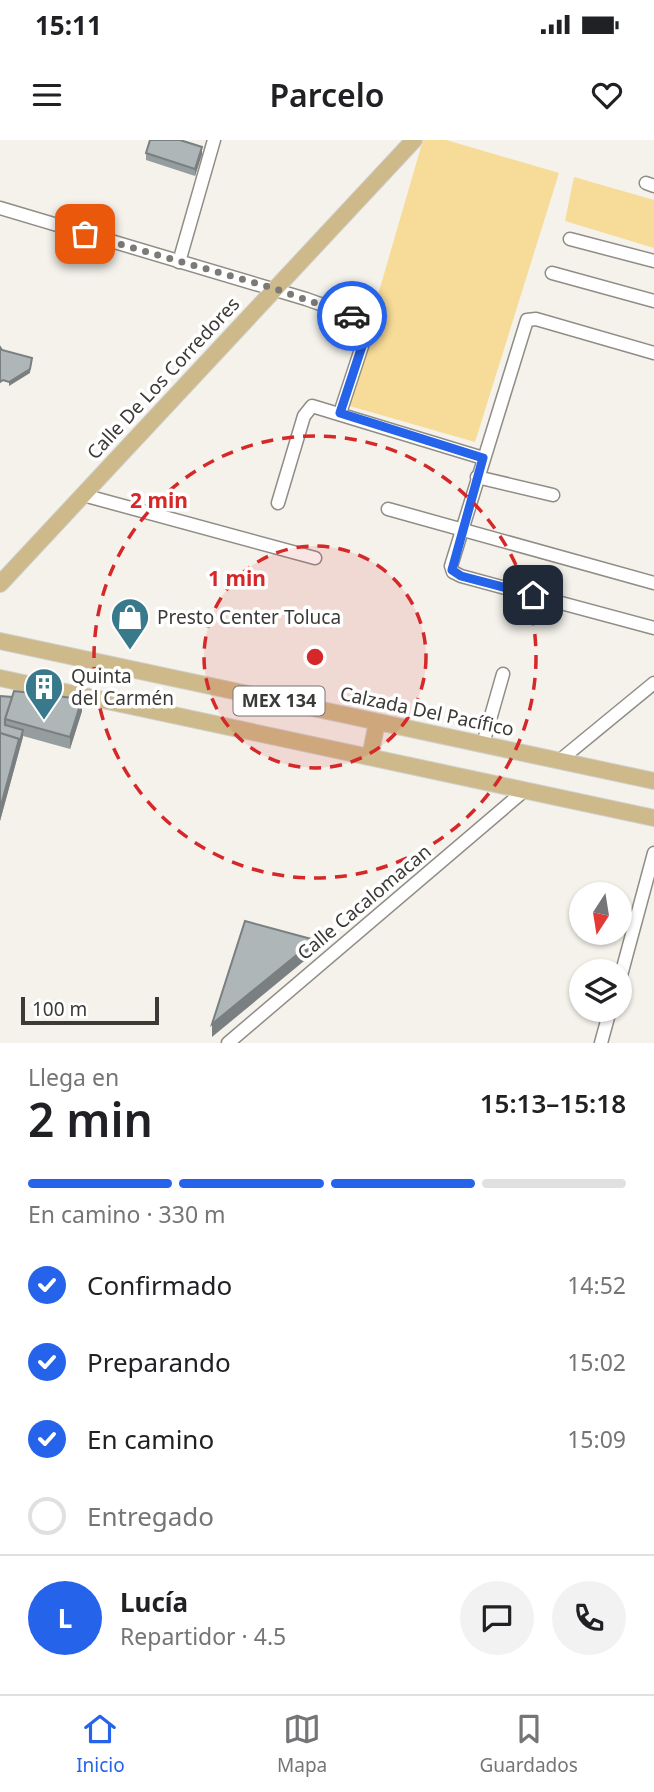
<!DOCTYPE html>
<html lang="es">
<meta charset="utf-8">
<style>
body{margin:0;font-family:"Noto Sans",sans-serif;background:#f2f2f2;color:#202124;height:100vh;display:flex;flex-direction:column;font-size:26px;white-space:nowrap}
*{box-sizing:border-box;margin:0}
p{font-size:23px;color:#757577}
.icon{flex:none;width:38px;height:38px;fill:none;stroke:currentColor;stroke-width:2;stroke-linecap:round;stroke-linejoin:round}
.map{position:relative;height:903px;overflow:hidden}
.side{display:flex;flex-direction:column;background:#fff;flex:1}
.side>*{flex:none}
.needle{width:46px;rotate:192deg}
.buttons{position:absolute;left:569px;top:742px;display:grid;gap:14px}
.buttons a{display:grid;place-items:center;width:63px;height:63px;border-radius:50%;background:#fff;box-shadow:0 2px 5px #0004;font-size:35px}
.scale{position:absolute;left:21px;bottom:18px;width:138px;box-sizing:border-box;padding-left:7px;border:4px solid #3b3a37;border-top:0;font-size:19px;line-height:24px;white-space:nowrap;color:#3b3a37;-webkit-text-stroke:5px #fff;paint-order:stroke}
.pin{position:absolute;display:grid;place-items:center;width:60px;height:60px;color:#fff;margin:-30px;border-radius:14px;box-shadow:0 4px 10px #0006}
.courier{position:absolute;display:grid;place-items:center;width:70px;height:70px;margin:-35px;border:5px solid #2563eb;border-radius:50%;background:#fff;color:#222;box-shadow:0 2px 9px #0007}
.overview em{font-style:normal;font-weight:600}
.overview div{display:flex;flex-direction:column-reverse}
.overview{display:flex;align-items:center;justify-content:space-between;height:119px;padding:0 28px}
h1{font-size:46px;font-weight:600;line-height:52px}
.bar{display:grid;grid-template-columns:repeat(4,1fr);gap:10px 7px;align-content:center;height:84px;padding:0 28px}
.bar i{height:9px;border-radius:5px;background:#e0e0e0}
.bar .on{background:#2563eb}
.bar p{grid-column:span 4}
.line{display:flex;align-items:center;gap:18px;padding:0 28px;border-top:2px solid #e0e0e0}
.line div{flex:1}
.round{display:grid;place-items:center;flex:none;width:74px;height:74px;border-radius:37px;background:#f2f2f2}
ol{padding:0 28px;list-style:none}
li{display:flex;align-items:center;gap:21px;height:77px}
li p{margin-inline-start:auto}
li .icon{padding:7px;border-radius:50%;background:#2563eb;color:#fff;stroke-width:4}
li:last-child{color:#757577}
li i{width:38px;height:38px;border:4px solid #e0e0e0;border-radius:50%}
.status{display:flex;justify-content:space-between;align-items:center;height:49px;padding:0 35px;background:#fff;direction:ltr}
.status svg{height:19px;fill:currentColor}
header{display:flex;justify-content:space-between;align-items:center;height:91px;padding:0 28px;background:#fff;font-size:32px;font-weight:600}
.menu{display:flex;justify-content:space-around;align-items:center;height:98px;border-top:2px solid #e0e0e0;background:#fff;font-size:19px;color:#757577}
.menu a{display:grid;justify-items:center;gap:4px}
.menu .on{color:#2563eb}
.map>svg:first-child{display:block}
</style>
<div class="status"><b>15:11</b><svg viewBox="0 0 49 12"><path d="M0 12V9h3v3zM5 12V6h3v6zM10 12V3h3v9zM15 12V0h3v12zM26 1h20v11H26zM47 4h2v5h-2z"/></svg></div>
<header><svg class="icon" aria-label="menu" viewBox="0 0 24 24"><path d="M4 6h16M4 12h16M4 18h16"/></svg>Parcelo<svg class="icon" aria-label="heart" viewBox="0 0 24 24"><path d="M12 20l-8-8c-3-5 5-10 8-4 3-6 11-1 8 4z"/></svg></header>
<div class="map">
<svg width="654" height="903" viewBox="0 0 654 903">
<rect width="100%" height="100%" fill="#f4f2eb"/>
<g fill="#f7db98">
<path d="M 423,0 L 446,0 L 559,33 L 475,302 L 346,265 Z"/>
<path d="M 574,37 L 654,60 L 654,108 L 565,81 Z"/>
</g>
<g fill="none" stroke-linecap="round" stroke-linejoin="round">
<g stroke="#908d87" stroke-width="15">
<g id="minor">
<path d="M 646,43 L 654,46"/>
<path d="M 0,68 L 306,159 L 351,175 L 364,187 L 366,194 L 340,273"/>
<path d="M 570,99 L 654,121"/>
<path d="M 179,122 L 214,0"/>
<path d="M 552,133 L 654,161"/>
<path d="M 654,213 L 536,179 L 527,180 L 451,426 L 453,432 L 461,436 L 654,488"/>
<path d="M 477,337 L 553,355"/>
<path d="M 83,355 L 315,418"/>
<path d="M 278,363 L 304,276 L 312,266 L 483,318"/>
<path d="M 388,369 L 654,443"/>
<path d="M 483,604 L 503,534"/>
<path d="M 559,621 L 654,543"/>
<path d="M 620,839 L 654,713"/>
<path d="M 228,903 L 525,650"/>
<path d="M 601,903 L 610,870"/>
</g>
</g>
<g stroke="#d0d0cf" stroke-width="18">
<g id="major">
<path d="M 0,444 L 414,0"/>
<path d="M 0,501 L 654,641"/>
<path d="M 0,538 L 654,678"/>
<path d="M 370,617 L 377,582"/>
</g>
</g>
<use href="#minor" stroke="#fff" stroke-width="12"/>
<use href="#major" stroke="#cdb989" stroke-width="16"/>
</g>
<g fill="#969d9e">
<path d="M 146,13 L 202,14 L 195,36 L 146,20 Z"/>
<path d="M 0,556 L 82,571 L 70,609 L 23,596 L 0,681 Z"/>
</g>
<g fill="#7a7f81">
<path d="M 202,7 L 202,14 L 195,36 L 195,29 Z"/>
<path d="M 32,218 L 30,233 L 9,246 L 9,242 Z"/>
<path d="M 82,559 L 82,571 L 70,609 L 70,597 Z"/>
<path d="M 23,590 L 23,597 L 0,681 L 0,669 L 19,599 Z"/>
<path d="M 315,800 L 315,812 L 212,897 L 212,884 Z"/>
</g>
<g fill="#afb6b8" stroke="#7a7f81" stroke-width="2">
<path d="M 150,0 L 180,0 L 202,7 L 195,29 L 146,13 Z"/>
<path d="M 0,207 L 2,210 L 32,218 L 30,229 L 9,242 L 3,240 L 0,242 Z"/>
<path d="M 14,551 L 82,559 L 70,597 L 5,579 Z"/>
<path d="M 0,556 L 12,557 L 5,579 L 5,585 L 23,590 L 19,605 L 19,599 L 0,593 Z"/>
<path d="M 0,593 L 19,599 L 0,669 Z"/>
<path d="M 245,781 L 315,800 L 212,884 Z"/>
</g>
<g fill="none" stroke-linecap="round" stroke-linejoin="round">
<path stroke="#7c7a76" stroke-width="7" stroke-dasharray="0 12.6" d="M 85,94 L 276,149 L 352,176"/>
<path stroke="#2563eb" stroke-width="9" d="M 352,176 L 365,187 L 366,194 L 340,273 L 483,318 L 452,430 L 461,436 L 533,455"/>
</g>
<circle cx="315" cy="517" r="111" fill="#d62828" fill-opacity=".12"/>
<g fill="none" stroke="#d62828" stroke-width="3.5" stroke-dasharray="12 9">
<circle cx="315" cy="517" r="111"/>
<circle cx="315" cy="517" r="221"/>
</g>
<defs>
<g id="shop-pin" transform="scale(2.0125)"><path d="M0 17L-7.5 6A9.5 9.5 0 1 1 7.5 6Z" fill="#387a8c" stroke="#fff"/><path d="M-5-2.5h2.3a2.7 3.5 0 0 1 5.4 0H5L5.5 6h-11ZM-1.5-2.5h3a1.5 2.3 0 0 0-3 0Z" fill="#fff"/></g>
<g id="building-pin" transform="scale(2.0125)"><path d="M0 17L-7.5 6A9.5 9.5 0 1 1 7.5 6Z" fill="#387a8c" stroke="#fff"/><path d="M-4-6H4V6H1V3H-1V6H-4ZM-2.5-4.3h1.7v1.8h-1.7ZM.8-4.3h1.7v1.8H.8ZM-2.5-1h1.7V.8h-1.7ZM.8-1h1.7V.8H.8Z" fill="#fff"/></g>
</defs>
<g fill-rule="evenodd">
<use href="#shop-pin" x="130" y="477"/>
<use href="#building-pin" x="44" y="547"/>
</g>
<g text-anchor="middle" stroke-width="7" stroke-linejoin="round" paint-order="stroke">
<rect fill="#fff" stroke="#767573" stroke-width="2" x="233.5" y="546.5" width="91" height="29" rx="5"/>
<g font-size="18" font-weight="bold" fill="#3b3a37">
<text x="279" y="567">MEX 134</text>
</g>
<g font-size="19" fill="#3b3a37" stroke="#fff">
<text transform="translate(163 238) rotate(-47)" y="7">Calle De Los Corredores</text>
<text transform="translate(427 571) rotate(12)" y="7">Calzada Del Pacífico</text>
<text transform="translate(364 762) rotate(-40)" y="7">Calle Cacalomacan</text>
</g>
<g font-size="19" fill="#3b3a37" stroke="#fff" text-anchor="start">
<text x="157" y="484">Presto Center Toluca</text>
<text x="71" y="543">Quinta<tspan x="71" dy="22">del Carmén</tspan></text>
</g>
</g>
<circle cx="315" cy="517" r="10" fill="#d62828" stroke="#fff" stroke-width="3.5"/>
<g font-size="21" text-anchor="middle" font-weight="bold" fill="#d62828" stroke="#fff" stroke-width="7" stroke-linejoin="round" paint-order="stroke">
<text x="159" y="368">2 min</text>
<text x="237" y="446">1 min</text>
</g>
</svg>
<div class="buttons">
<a><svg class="needle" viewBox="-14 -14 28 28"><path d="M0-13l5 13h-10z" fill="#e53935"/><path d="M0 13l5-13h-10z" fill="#757577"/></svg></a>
<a><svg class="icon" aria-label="layers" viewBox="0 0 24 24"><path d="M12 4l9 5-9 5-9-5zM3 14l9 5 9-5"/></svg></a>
</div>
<div class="scale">100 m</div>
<div class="pin" style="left:85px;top:94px;background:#ea580c"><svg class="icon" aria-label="bag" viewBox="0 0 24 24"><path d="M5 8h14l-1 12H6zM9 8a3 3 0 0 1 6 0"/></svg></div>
<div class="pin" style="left:533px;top:455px;background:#1f2937"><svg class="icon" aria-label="home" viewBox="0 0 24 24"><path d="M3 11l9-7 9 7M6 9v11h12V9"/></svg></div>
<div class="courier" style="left:352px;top:176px"><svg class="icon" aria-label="car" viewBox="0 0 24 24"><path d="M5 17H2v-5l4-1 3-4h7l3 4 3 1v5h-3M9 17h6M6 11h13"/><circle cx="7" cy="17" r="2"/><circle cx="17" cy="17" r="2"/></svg></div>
</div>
<section class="side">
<div class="overview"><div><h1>2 min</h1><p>Llega en</p></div><em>15:13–15:18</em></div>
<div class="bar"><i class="on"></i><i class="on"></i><i class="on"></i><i></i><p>En camino · 330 m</p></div>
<ol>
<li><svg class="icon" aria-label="check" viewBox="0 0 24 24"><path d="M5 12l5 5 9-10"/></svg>Confirmado<p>14:52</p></li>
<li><svg class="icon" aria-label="check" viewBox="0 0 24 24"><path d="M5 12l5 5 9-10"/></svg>Preparando<p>15:02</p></li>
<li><svg class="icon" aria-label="check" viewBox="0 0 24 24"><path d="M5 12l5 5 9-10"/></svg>En camino<p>15:09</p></li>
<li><i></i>Entregado</li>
</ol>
<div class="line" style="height:126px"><b class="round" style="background:#2563eb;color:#fff">L</b><div><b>Lucía</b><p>Repartidor · 4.5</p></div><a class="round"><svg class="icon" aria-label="chat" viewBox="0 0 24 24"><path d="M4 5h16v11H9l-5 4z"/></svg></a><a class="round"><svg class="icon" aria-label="phone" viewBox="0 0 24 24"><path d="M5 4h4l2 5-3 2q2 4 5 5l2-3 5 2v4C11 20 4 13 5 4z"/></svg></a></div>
</section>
<nav class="menu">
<a class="on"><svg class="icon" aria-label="home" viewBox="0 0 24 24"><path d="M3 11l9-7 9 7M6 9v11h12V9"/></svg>Inicio</a>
<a><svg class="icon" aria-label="map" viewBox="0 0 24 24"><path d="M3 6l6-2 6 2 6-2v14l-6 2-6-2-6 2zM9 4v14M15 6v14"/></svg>Mapa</a>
<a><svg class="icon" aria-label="saved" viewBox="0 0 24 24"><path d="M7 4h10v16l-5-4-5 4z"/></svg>Guardados</a>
</nav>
